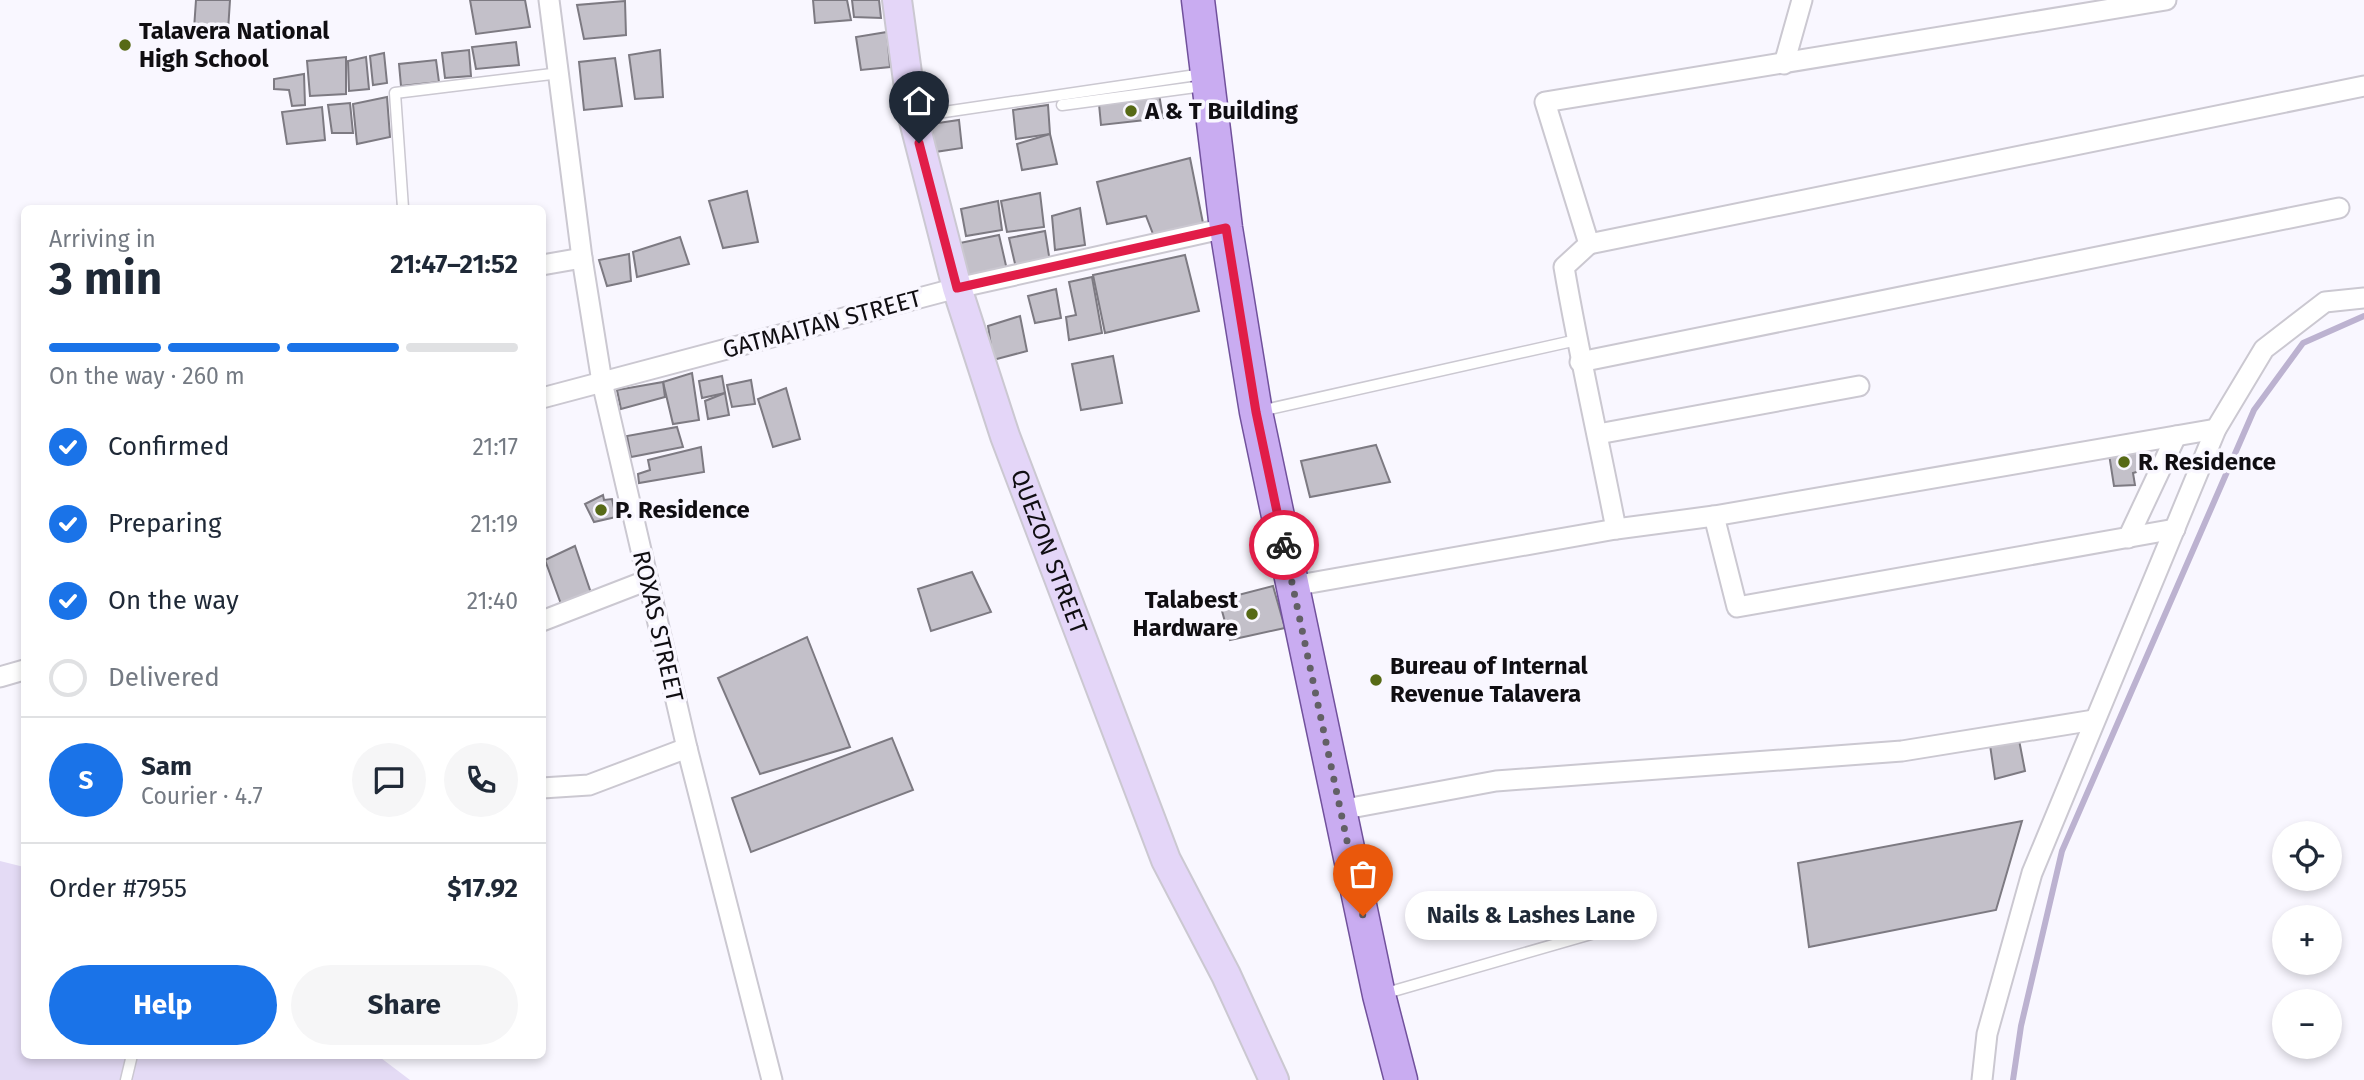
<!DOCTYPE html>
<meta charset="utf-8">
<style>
body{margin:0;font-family:"Fira Sans",sans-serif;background:#f6f6f7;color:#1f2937;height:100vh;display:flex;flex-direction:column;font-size:26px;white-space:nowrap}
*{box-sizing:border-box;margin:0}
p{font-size:23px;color:#747a83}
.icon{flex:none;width:38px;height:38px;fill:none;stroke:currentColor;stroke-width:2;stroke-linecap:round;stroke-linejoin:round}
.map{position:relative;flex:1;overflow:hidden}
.side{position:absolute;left:21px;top:205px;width:525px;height:854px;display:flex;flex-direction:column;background:#fff;border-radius:10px;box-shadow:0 4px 10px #0003}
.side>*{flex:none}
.buttons{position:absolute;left:2272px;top:821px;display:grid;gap:14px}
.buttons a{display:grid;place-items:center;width:70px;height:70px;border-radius:50%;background:#fff;box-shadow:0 4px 10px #0003;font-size:35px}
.pin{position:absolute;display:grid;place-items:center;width:60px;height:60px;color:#fff;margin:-72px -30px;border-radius:50% 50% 50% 0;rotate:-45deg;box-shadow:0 0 7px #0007}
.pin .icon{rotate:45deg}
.courier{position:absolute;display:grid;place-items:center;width:70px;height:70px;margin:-35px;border:5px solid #e11d48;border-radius:50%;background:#fff;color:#222;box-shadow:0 2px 9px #0007}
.bubble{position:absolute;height:49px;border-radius:24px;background:#fff;box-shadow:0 4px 10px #0003;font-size:23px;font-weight:700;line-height:49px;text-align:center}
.head em{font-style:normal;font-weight:700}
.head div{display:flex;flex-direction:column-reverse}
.head{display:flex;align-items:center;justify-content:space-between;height:119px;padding:0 28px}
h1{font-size:46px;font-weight:700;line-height:52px}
.bar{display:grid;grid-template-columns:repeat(4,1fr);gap:10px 7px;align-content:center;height:84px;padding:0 28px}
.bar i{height:9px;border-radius:5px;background:#e0e1e3}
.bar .active{background:#1a73e8}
.bar p{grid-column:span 4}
.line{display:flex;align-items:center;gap:18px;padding:0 28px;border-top:2px solid #e0e1e3}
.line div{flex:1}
.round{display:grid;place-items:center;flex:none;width:74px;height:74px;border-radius:37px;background:#f6f6f7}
ol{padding:0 28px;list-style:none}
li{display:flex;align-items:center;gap:21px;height:77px}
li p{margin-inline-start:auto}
li .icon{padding:7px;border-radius:50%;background:#1a73e8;color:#fff;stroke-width:4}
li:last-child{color:#747a83}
li i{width:38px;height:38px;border:4px solid #e0e1e3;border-radius:50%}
.primary-button{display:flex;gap:14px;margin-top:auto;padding:14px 28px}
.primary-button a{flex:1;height:80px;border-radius:42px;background:#1a73e8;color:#fff;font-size:28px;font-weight:700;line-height:80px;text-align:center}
.primary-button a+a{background:#f6f6f7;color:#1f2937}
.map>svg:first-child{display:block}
</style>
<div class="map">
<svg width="2364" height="1080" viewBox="0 0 2364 1080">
<rect width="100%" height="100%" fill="#f9f7ff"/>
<path fill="#e4dbf5" d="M 0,861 L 24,867 L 24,1055 L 377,1055 L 410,1080 L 0,1080 Z"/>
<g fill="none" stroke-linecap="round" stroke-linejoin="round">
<path stroke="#bcb2d0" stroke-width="6" d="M 2013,1080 L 2021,1026 L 2062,851 L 2254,410 L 2303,343 L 2364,316"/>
</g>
<g fill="#c3c0c9" stroke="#7d7a82" stroke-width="2">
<path d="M 196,0 L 230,0 L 228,31 L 194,29 Z"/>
<path d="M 470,0 L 525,0 L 530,27 L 476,34 Z"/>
<path d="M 813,0 L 847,0 L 851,20 L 815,23 Z"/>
<path d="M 852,0 L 879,0 L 881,18 L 854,17 Z"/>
<path d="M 625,1 L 626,35 L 584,39 L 577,5 Z"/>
<path d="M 887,32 L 890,67 L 861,70 L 856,37 Z"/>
<path d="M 516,42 L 519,65 L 476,69 L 472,47 Z"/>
<path d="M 469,50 L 471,76 L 445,78 L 442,53 Z"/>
<path d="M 660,50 L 663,97 L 635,99 L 629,55 Z"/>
<path d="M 384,53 L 387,83 L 373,85 L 370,56 Z"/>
<path d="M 346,57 L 346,94 L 310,96 L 307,61 Z"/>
<path d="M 366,57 L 369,89 L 349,91 L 348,61 Z"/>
<path d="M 615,58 L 622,106 L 584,110 L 579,62 Z"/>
<path d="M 436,60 L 439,82 L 401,86 L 399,64 Z"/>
<path d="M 304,74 L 305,105 L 292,106 L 289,90 L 274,89 L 274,79 Z"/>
<path d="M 1159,94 L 1163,118 L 1101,125 L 1099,104 Z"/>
<path d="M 387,97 L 390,137 L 357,144 L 353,104 Z"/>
<path d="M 350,103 L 353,133 L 332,133 L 328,105 Z"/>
<path d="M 1048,105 L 1050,134 L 1016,139 L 1013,110 Z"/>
<path d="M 322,107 L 325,140 L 287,144 L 282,112 Z"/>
<path d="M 959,120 L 962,148 L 935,152 L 931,124 Z"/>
<path d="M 1050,134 L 1057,164 L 1022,170 L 1017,144 Z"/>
<path d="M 1190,158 L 1204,228 L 1155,239 L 1146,216 L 1107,224 L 1097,182 Z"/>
<path d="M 747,191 L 758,242 L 723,248 L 709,201 Z"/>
<path d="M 1040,193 L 1044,227 L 1007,232 L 1001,201 Z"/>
<path d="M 998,201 L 1002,230 L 966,236 L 961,209 Z"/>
<path d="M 1080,208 L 1085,245 L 1055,250 L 1052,216 Z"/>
<path d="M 1045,231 L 1050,262 L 1016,268 L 1009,238 Z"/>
<path d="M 999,235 L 1007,270 L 963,278 L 955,244 Z"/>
<path d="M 680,237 L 689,264 L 637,277 L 633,252 Z"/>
<path d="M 629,254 L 631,281 L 607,286 L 599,260 Z"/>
<path d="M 1185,255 L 1199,311 L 1105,333 L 1093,275 Z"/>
<path d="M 1092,277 L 1102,333 L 1069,340 L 1066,317 L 1076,315 L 1069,282 Z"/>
<path d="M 1056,289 L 1061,318 L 1035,323 L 1028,296 Z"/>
<path d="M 1020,316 L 1027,351 L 993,360 L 988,326 Z"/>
<path d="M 1113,356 L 1122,403 L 1081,410 L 1072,364 Z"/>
<path d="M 692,373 L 699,420 L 673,424 L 663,382 Z"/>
<path d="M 722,376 L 725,393 L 702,398 L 699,381 Z"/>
<path d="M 751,380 L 755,404 L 732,407 L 727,385 Z"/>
<path d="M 663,382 L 665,397 L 621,409 L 617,390 Z"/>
<path d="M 786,388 L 800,439 L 773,447 L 758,399 Z"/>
<path d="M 725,393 L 729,415 L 708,419 L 705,401 Z"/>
<path d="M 677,427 L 683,447 L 631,457 L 627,436 Z"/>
<path d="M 1376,445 L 1390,482 L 1310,497 L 1301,461 Z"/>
<path d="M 701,447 L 704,472 L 639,483 L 638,474 L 650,470 L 648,460 Z"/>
<path d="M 2136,449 L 2140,471 L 2133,473 L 2135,485 L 2114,486 L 2109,454 Z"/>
<path d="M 603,495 L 604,500 L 612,499 L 616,517 L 594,522 L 585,504 Z"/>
<path d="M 575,546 L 591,593 L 561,604 L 545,560 Z"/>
<path d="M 972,572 L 991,612 L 931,631 L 918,589 Z"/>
<path d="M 1273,586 L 1285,628 L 1230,640 L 1219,600 Z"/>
<path d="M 807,637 L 850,747 L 760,774 L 718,678 Z"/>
<path d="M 892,738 L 913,790 L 751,852 L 732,798 Z"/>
<path d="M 2019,740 L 2025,771 L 1995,779 L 1990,745 Z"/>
<path d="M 2022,821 L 1996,910 L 1809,947 L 1798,863 Z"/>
</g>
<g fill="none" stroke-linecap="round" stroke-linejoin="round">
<g stroke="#cbc8d1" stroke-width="13">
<g id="lane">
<path d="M 1062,105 L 1203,86"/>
<path d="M 917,116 L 1203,74"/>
<path d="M 403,208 L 395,93 L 560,73"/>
<path d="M 1260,411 L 1577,340"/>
<path d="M 1383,994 L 1605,930"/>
<path d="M 126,1080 L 132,1055"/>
</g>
</g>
<g stroke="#cbc8d1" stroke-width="23">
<g id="street">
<path d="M 549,0 L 582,258 L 602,382 L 687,748 L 772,1080"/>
<path d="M 1784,64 L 1802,0"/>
<path d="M 1589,244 L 2364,86"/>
<path d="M 542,265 L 582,258"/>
<path d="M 1580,362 L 2339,208"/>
<path d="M 542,398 L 957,288 L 1226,228"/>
<path d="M 1598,434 L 1859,386"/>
<path d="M 1714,516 L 1737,607 L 2175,529"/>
<path d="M 1616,529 C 1599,441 1579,355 1564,267 L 1589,244 L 1545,102 L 2166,0"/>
<path d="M 2128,538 L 2176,436"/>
<path d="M 1293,586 L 1616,529 L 1714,516 L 2216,429"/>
<path d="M 542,621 L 648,580"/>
<path d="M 0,677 L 24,670"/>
<path d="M 542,788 L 589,785 L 687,748"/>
<path d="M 1340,810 L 1496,781 L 1902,751 L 2094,720"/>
<path d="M 1982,1080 L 1987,1034 L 2032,873 L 2216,429 L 2264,349 L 2325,302 L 2364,298"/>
</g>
</g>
<g stroke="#cbc8d1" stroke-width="32">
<g id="secondary">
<path id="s1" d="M 897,0 L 913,117 L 957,288 L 1005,436 L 1166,860 L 1226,975 L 1274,1080"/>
</g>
</g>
<g stroke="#71519c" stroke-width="35">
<path id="primary" d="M 1198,0 L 1226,228 L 1256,412 L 1379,995 L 1401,1080"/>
</g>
<use href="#lane" stroke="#fff" stroke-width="10"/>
<use href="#street" stroke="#fff" stroke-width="19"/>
<use href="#secondary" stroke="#e4d6f8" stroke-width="28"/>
<use href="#primary" stroke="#c9acf1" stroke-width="32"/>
</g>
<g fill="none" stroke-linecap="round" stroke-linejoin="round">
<path stroke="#626065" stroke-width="7" stroke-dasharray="0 12.6" d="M 1284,545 L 1363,916"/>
<path stroke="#e11d48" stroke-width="9" d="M 919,143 L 957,288 L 1226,228 L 1256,412 L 1284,545"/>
</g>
<g fill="#576a16" stroke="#f9f7ff" stroke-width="2.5">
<circle cx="125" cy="45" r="7"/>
<circle cx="1131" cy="111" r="7"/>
<circle cx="2124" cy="462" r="7"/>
<circle cx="601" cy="510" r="7"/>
<circle cx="1252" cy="614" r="7"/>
<circle cx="1376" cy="680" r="7"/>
</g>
<g text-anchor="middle" stroke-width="7" stroke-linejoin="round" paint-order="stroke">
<g font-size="24" font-weight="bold" fill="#100e12" stroke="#f9f7ff" text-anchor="start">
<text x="139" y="39">Talavera National<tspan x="139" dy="28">High School</tspan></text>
<text x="1145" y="119">A &amp; T Building</text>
<text x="2138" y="470">R. Residence</text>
<text x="615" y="518">P. Residence</text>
<text x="1238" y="608" text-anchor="end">Talabest<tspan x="1238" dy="28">Hardware</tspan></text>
<text x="1390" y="674">Bureau of Internal<tspan x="1390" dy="28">Revenue Talavera</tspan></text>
</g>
<g font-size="24" fill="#100e12" stroke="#f9f7ff">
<text transform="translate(822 324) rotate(-15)" y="8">GATMAITAN STREET</text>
<text dy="8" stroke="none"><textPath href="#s1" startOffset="574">QUEZON STREET</textPath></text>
<text transform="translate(658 626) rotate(77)" y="8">ROXAS STREET</text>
</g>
</g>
</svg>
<div class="buttons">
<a><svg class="icon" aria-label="locate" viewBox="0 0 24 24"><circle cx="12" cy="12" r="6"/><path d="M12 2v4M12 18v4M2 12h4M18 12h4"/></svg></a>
<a>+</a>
<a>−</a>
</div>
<div class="pin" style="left:1363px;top:916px;background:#ea580c"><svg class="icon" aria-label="bag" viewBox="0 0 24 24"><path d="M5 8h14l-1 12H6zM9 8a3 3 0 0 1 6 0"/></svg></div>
<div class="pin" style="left:919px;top:143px;background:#1f2937"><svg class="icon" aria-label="home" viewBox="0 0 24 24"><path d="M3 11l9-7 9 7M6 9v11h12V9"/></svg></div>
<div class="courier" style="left:1284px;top:545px"><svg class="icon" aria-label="bike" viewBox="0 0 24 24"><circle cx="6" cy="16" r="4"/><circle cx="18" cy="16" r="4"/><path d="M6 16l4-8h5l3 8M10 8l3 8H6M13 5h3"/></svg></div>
<div class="bubble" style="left:1405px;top:891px;width:252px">Nails &amp; Lashes Lane</div>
<section class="side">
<div class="head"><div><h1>3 min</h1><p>Arriving in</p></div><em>21:47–21:52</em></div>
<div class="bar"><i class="active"></i><i class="active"></i><i class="active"></i><i></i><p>On the way · 260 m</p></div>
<ol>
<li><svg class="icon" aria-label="check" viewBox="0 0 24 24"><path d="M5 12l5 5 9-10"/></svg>Confirmed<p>21:17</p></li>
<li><svg class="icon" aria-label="check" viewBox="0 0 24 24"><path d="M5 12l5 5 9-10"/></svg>Preparing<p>21:19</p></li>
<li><svg class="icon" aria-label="check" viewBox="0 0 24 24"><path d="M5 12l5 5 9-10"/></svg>On the way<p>21:40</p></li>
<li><i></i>Delivered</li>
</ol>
<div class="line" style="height:126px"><b class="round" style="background:#1a73e8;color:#fff">S</b><div><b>Sam</b><p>Courier · 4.7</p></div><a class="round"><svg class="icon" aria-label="chat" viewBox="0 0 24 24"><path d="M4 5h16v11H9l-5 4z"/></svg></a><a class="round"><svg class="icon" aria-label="phone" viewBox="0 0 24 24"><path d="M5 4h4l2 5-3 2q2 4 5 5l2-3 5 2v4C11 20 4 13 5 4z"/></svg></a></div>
<div class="line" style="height:91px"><div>Order #7955</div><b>$17.92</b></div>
<div class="primary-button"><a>Help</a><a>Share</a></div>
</section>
</div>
